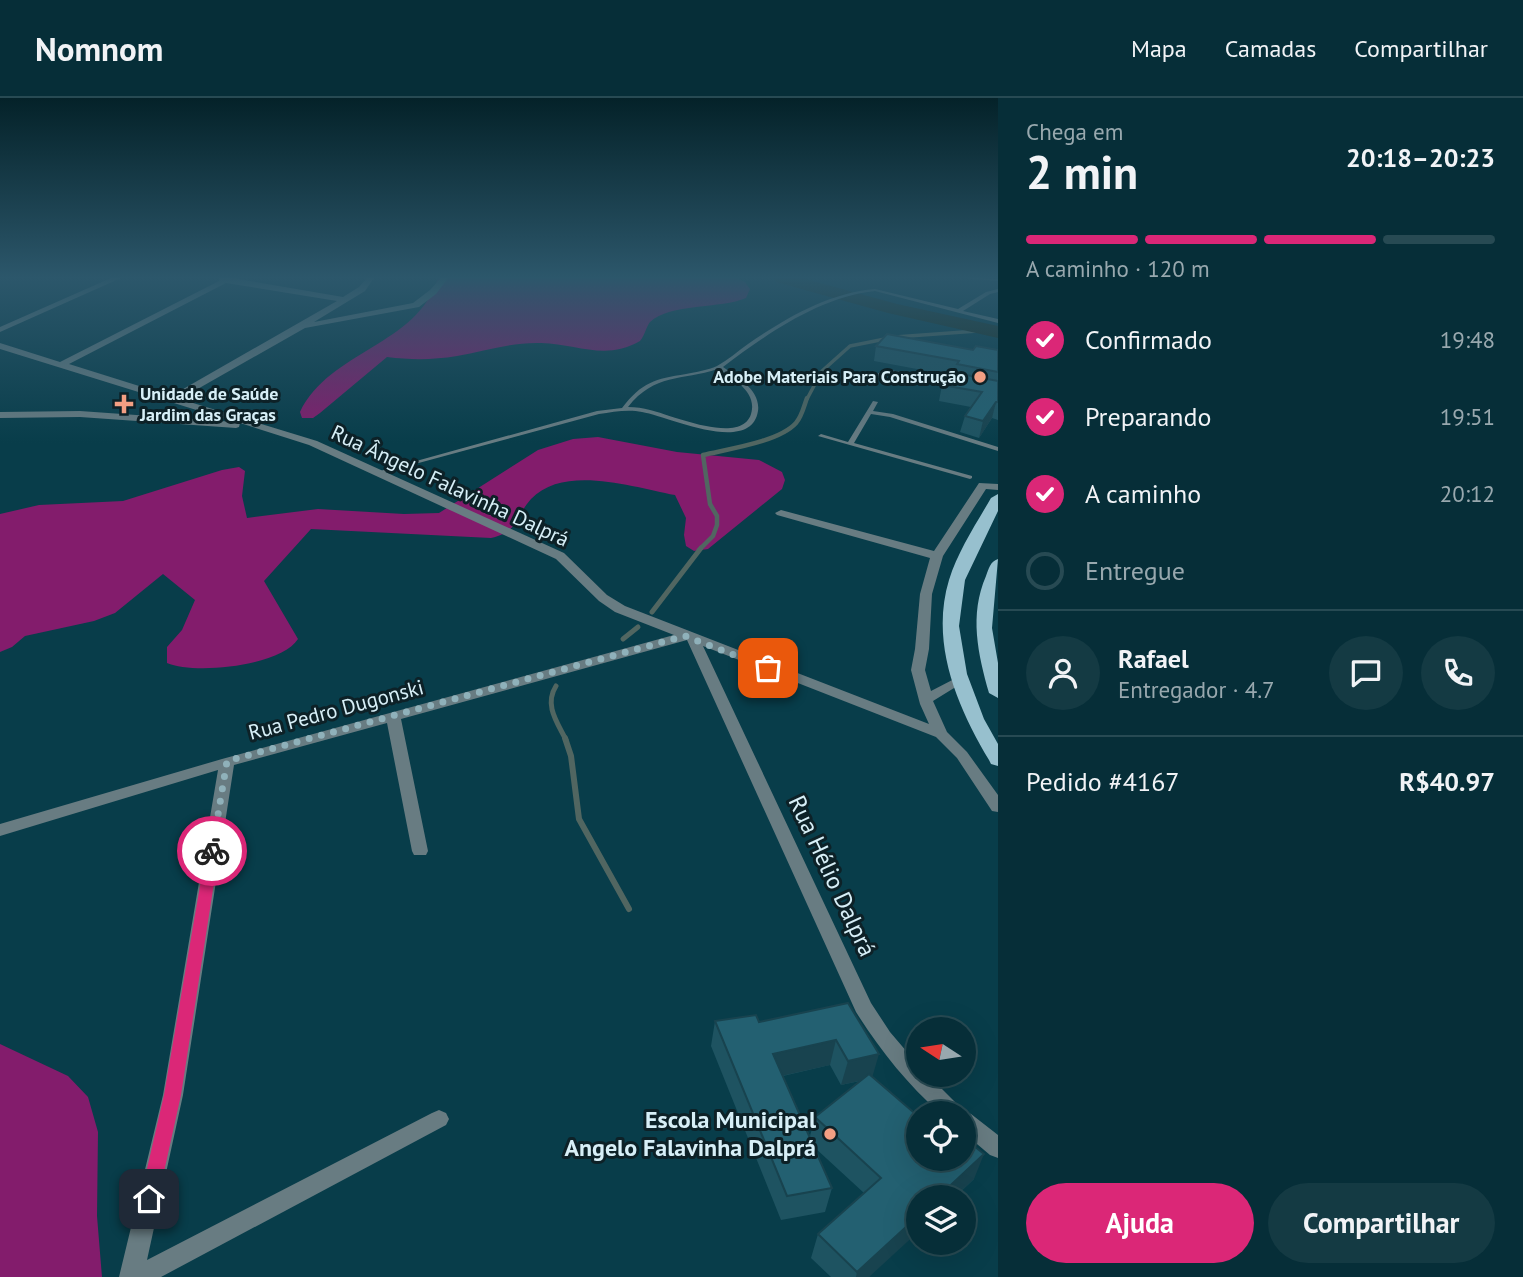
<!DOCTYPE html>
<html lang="pt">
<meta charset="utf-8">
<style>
body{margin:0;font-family:"PT Sans",sans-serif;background:#143a43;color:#f1f3f6;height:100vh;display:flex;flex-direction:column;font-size:26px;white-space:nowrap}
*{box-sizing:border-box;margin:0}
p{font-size:23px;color:#98a8ae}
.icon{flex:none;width:38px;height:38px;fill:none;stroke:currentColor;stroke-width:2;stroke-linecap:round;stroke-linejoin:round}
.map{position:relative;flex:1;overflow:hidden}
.details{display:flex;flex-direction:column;background:#062e38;width:525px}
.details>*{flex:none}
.needle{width:46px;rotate:282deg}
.buttons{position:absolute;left:906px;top:919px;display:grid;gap:14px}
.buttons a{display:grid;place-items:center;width:70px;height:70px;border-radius:50%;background:#062e38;box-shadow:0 7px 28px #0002,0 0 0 2px #274a53;font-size:35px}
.pin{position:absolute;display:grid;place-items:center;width:60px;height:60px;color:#fff;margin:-30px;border-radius:14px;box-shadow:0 4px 10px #0006}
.courier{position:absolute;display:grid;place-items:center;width:70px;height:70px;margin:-35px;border:5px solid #db2777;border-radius:50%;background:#fff;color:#222;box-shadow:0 2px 9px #0007}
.head em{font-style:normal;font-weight:700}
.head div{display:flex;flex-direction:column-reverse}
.head{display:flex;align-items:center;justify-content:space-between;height:119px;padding:0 28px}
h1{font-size:46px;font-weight:700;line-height:52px}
.bar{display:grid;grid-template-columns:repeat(4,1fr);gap:10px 7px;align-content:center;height:84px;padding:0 28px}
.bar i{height:9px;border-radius:5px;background:#274a53}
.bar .active{background:#db2777}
.bar p{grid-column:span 4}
.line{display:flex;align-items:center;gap:18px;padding:0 28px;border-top:2px solid #274a53}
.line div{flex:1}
.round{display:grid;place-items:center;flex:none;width:74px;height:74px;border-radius:37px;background:#143a43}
ol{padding:0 28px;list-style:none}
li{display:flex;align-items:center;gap:21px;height:77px}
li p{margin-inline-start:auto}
li .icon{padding:7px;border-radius:50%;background:#db2777;color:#fff;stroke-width:4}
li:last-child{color:#98a8ae}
li i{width:38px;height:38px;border:4px solid #274a53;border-radius:50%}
.action{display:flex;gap:14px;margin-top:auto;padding:14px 28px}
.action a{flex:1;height:80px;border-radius:42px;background:#db2777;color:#fff;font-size:28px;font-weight:700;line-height:80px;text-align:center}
.action a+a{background:#143a43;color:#f1f3f6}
header{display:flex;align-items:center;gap:42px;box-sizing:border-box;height:98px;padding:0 35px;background:#062e38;border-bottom:2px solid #274a53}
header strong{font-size:33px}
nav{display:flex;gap:38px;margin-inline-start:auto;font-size:24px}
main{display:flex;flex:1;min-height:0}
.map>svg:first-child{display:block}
</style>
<header>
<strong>Nomnom</strong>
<nav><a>Mapa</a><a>Camadas</a><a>Compartilhar</a></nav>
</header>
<main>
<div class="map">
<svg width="998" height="1179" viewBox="0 0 998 1179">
<rect width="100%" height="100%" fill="#083d4a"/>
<g fill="#831c6c">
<path d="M 438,180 L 736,180 L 745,184 L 750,191 L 746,200 C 721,211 670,205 650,224 C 646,229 645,237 640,243 C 606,263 577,246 541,245 C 512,244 485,253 457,258 C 433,262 411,262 387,259 L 320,315 L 313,320 L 302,320 L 300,314 C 330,252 417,248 438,180 Z"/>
<path d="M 598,339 L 677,354 L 759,362 L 782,374 L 785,382 L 782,391 L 708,451 L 694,453 L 686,448 L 684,437 L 686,420 L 675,397 C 633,389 564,366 531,401 C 514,420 520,433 491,440 L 311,431 L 264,483 L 298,541 C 281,568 195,577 167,565 L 167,549 L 182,532 L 195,502 L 163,476 L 115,515 L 94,523 L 25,538 L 12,549 L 0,554 L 0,416 L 39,407 L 123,403 L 222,372 L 239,369 L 245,373 L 242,398 L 247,420 L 318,411 L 404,416 L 439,415 L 538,352 L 573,341 Z"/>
<path d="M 0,946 L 68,978 L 88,999 L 98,1034 L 97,1118 L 102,1179 L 0,1179 Z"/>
</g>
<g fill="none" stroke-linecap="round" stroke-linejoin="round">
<path stroke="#516661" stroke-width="3.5" d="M 807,301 L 822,273 L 850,248 L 895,239 L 991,232"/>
<path stroke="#516661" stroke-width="4.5" d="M 699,452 L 713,438 L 717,427 L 717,418 L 710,406 L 703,357 C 728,351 779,344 796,325 C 802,318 804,308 807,300"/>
<g stroke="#516661" stroke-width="5">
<path d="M 652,514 L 701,450"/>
<path d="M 623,541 L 638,529"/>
<path d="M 556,588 C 544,607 557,624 566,642"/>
</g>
<path stroke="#516661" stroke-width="6" d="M 565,640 L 571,658 L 579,721 L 629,811"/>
<path fill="#182c21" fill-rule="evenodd" d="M 774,180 L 802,180 L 897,206 L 998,228 L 998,240 L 888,215 L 776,184 Z"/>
<g fill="#687c82" fill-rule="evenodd">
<path d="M 969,180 L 998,181 L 998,183 L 971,181 Z"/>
<path d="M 875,191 L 958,211 L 986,194 L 998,191 L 998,194 L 990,196 L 963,213 L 998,221 L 998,225 L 875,193 C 819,199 767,236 723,269 C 737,279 761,292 758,313 C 751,358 667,318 642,314 C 628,311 613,314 599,316 L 378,376 L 374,376 L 373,375 L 597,313 L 622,310 C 642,284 655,281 686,276 C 696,274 708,272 717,268 C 728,262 738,253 748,246 C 786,220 828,195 875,191 ZM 718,271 C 732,280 754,292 752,311 C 748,351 672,317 650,312 C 643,310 636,309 628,309 C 655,275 681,283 718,271 Z"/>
<path d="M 890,272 L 955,284 L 958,286 L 955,288 L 890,276 L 884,276 L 868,287 L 863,286 L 880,274 Z"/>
<path d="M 873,303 L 878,304 L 873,313 L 893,316 L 998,349 L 998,353 L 890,319 L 871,316 L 854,345 L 972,378 L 972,380 L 970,381 L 818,338 L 821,336 L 848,344 Z"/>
</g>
<g fill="#687c82" fill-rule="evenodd">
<path d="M 111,180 L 121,180 L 0,234 L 0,229 Z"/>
<path d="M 219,180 L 233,180 L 343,199 L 359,189 L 367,180 L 374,180 L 365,193 L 314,224 L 413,205 L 430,192 L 441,180 L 448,180 L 436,196 L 419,209 L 305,230 L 180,301 L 317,343 L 564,455 L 607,497 L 625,508 L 929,626 L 920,606 L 911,572 L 915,551 L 920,496 L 930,460 L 777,417 L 775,415 L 781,412 L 934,453 L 979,385 L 998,386 L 998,392 L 986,391 L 943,458 L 932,496 L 929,551 L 925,572 L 931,593 L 960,578 L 967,582 L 933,603 L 947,634 L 967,654 L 998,697 L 998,714 L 992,713 L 957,660 L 936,639 L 703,548 L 871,905 L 890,934 L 919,968 L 919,976 L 927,976 L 964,1013 L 971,1016 L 998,1037 L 998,1060 L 990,1057 L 964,1035 L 964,1015 L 940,1015 C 907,986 880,952 856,914 L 687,542 L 401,621 L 428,753 L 426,757 L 414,757 L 412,753 L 387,625 L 234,667 L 183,997 L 147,1162 L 432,1015 L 439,1012 L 446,1015 L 449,1021 L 446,1027 L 161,1179 L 119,1179 L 163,997 L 218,672 L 0,738 L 0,726 L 222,661 L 674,537 L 615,514 L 599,503 L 556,461 L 309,347 L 240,325 L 239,329 L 236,330 L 80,319 L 0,320 L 0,314 L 80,313 L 235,324 L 0,251 L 0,245 L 60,264 L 219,183 ZM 226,185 L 337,203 L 171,298 L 69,266 Z"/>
</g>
<g fill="#97c0ce" fill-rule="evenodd">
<path d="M 998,396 L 998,413 L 965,482 L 959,528 L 967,576 L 984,621 L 998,646 L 998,668 L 991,666 L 989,662 C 957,608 930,545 949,482 C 958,453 976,426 991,400 Z"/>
<path d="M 998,461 L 992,530 L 998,565 L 998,600 L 989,595 C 978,556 969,517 986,478 C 989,470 990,464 998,461 Z"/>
</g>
</g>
<g fill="#1e5361" fill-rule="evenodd">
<path d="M 876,248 L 998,252 L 998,322 L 992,320 L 979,340 L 960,334 L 965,318 L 971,309 L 939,303 L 942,287 L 949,277 L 874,263 Z"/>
<path d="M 848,905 L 872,979 L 974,1081 L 955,1099 L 919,1099 L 869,1179 L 831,1179 L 811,1160 L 818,1136 L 864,1095 L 814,1049 L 832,1090 L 825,1114 L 781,1122 L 711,948 L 715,923 L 759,924 ZM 830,967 L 841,987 L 860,983 L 815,1019 L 810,1038 L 783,978 Z"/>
</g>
<g fill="#18434f">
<path d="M 996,304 L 992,320 L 979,340 L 983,323 Z"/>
<path d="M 836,942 L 830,967 L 768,981 L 773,956 Z"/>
<path d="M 879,956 L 872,980 L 841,987 L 848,963 Z"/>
<path d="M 984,1056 L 974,1081 L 955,1099 L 938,1099 Z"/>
<path d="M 919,1117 L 919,1133 L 869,1179 L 856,1179 L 857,1174 Z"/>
</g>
<g fill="#236071" stroke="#18434f" stroke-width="2">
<path d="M 887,236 L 973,252 L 976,248 L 998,252 L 998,274 L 957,266 L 959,263 L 876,248 Z"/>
<path d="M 951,274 L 998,283 L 998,304 L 996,304 L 983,323 L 965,318 L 982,294 L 942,287 Z"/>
<path d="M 848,905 L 879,956 L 848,963 L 836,942 L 773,956 L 832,1090 L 787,1098 L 715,923 L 756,917 L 759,924 Z"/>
<path d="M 869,976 L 919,1019 L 919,1060 L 964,1060 L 964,1040 L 984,1056 L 938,1099 L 919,1099 L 919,1117 L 857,1174 L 818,1136 L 881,1080 L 815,1019 Z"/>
</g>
<linearGradient id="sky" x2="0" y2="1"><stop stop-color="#042229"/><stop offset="0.52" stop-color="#2c576b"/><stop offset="1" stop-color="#2c576b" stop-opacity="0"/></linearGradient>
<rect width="998" height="345" fill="url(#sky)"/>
<path fill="#db2777" d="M 212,748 L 219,753 L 181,997 L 158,1101 L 155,1107 L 149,1109 L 143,1107 L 140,1101 L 164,997 L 206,753 Z"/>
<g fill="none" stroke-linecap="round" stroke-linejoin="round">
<path stroke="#8fb1ba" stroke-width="7" stroke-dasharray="0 12.6" d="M 212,753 L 227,663 L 685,538 L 768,570"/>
</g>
<g fill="#f39f83" stroke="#0d2127" stroke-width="2.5">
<circle cx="980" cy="279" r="7"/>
<path d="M120.5 295.5h7v7h7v7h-7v7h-7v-7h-7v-7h7z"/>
<circle cx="830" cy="1036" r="7"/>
</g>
<g text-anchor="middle" stroke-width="6" stroke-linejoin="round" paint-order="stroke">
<g font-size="18" font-weight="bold" fill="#d7eff7" stroke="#0d2127" text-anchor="end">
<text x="966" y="285">Adobe Materiais Para Construção</text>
<text x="140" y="302" text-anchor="start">Unidade de Saúde<tspan x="140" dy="21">Jardim das Graças</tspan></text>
</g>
<g font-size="21" fill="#d7eff7" stroke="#0d2127">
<text transform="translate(450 388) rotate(25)" y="7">Rua Ângelo Falavinha Dalprá</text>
<text transform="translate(336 612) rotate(-15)" y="7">Rua Pedro Dugonski</text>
</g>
<g font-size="24" fill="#d7eff7" stroke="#0d2127">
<text transform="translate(832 778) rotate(65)" y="8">Rua Hélio Dalprá</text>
</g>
<g font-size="24" font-weight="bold" fill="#d7eff7" stroke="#0d2127" text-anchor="end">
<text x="816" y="1030">Escola Municipal<tspan x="816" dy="28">Angelo Falavinha Dalprá</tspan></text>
</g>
</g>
</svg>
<div class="buttons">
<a><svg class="needle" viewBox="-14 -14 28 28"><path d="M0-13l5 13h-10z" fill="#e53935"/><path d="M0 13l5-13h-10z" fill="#98a8ae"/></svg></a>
<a><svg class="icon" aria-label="locate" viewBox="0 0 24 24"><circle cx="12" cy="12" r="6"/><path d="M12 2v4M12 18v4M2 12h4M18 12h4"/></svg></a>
<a><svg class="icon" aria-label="layers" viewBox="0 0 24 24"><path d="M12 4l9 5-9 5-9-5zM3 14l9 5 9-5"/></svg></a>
</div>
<div class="pin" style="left:768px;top:570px;background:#ea580c"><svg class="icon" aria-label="bag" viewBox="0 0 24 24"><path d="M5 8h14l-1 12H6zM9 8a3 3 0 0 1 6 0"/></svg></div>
<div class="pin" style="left:149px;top:1101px;background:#1f2937"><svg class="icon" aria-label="home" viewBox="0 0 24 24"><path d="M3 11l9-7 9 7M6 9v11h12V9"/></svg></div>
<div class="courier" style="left:212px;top:753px"><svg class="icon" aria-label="bike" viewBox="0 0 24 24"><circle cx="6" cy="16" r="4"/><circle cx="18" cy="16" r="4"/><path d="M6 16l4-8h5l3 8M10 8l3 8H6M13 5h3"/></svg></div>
</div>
<section class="details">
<div class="head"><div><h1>2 min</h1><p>Chega em</p></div><em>20:18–20:23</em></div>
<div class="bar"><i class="active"></i><i class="active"></i><i class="active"></i><i></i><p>A caminho · 120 m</p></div>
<ol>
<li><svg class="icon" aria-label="check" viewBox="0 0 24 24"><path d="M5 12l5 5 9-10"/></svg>Confirmado<p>19:48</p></li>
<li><svg class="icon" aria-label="check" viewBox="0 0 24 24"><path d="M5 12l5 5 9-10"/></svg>Preparando<p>19:51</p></li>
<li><svg class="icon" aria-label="check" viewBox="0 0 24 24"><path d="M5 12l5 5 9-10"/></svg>A caminho<p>20:12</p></li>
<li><i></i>Entregue</li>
</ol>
<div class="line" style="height:126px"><a class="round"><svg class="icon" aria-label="person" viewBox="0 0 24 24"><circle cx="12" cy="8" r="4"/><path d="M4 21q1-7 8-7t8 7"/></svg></a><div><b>Rafael</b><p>Entregador · 4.7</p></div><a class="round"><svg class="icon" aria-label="chat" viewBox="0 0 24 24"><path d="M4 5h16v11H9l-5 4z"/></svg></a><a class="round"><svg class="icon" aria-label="phone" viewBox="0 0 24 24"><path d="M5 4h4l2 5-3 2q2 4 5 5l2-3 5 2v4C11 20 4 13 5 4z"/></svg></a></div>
<div class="line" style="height:91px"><div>Pedido #4167</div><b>R$40.97</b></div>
<div class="action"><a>Ajuda</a><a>Compartilhar</a></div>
</section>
</main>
